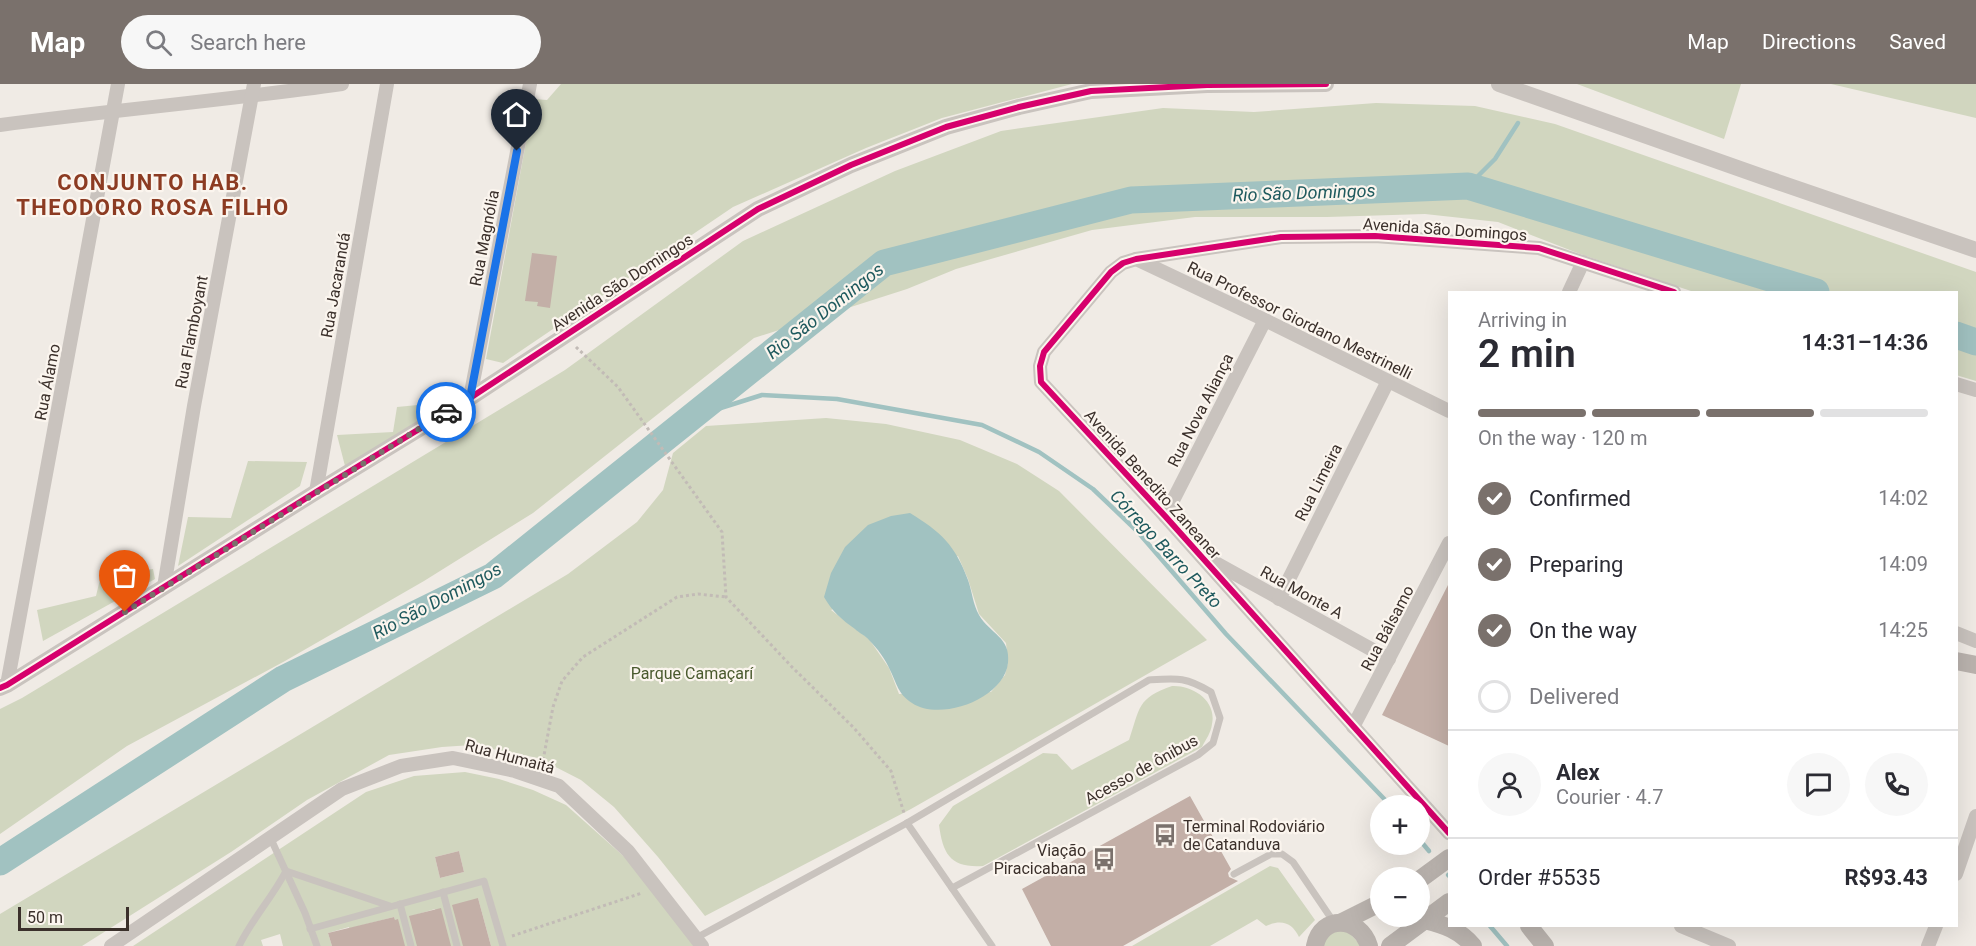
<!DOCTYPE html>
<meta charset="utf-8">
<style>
body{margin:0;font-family:Roboto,sans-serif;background:#f7f7f7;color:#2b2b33;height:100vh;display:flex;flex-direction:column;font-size:22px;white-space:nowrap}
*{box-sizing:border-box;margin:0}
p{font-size:20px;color:#7c7c81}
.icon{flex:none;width:33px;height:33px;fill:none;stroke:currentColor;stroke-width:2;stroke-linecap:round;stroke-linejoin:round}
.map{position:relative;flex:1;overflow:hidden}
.details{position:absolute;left:1448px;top:207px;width:510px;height:636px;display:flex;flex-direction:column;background:#fff;border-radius:0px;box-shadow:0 6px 24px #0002}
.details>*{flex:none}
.buttons{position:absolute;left:1370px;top:711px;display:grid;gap:12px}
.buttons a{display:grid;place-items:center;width:60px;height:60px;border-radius:50%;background:#fff;box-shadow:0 6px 24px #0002;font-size:30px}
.scale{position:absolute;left:18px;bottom:15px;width:111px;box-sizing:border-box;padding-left:6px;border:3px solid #3b302b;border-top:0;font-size:16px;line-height:21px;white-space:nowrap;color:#3b302b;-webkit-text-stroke:4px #fbf5ee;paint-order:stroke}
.pin{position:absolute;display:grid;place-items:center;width:51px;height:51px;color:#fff;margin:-62px -26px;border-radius:50% 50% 50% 0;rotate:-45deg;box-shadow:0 0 6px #0007}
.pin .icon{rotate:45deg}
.courier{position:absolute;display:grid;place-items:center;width:60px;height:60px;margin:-30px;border:4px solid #1a73e8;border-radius:50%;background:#fff;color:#222;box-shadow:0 2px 8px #0007}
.head em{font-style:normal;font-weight:600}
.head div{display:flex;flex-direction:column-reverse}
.head{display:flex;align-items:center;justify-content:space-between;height:102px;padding:0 30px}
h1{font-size:39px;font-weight:600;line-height:45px}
.bar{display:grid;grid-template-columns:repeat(4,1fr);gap:9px 6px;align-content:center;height:72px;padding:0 30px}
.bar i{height:8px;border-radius:4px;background:#e1e1e2}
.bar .on{background:#7a716c}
.bar p{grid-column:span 4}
.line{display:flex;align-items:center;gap:15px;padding:0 30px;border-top:2px solid #e1e1e2}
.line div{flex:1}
.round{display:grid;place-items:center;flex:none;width:63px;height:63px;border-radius:32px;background:#f7f7f7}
ol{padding:0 30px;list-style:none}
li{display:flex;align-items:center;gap:18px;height:66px}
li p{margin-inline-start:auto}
li .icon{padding:6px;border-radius:50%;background:#7a716c;color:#fff;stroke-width:4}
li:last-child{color:#7c7c81}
li i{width:33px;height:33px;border:3px solid #e1e1e2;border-radius:50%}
header{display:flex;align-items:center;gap:36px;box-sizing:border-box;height:84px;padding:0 30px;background:#7a716c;color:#fff}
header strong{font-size:28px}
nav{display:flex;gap:33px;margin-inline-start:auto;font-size:21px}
.search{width:420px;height:54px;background:#f7f7f7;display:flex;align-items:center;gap:15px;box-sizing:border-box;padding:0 21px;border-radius:33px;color:#7c7c81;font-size:22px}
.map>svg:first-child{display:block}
</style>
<header>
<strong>Map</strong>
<div class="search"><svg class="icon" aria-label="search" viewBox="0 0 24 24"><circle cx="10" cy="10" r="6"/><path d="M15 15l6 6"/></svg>Search here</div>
<nav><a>Map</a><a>Directions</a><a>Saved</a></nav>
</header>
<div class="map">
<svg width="1976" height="862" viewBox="0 0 1976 862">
<rect width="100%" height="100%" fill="#f0ebe5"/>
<g fill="#d1d6bf" fill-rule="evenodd">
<path d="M 561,0 L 1072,0 L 942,34 L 866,64 L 733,123 L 503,279 L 486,275 L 534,15 L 547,16 Z"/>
<path d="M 1577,0 L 1741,0 L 1724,55 Z"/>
<path d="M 1831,0 L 1976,0 L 1976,34 Z"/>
<path d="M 1376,19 L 1475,22 L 1555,40 L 1976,188 L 1976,297 L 1956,291 L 1956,208 L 1694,208 L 1580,170 L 1498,138 L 1425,130 L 1327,133 L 1195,133 L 1092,146 L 956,185 L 907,205 L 754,254 L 533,429 L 424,497 L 285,577 L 127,662 L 0,750 L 0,625 L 22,614 L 565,286 L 743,157 L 895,87 L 1001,47 L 1163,24 L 1254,28 Z"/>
<path d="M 449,318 L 345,382 L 337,351 L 393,348 L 397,323 Z"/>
<path d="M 826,334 L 886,340 L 960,356 L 1017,380 L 1059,407 L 1207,556 L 911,725 L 705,832 L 658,773 L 614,723 L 581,696 L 538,674 L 472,661 L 442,663 L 389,671 L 307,716 L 231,768 L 82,862 L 0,862 L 0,830 L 568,490 L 637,438 L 663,406 L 673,369 L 706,342 ZM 958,472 L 968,495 L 979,530 L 1006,559 L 1008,578 L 1005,591 L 991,608 L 899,610 L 889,584 L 869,555 L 831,526 Z"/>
<path d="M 248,377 L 307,378 L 300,402 L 178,482 L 188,433 L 231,434 Z"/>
<path d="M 153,485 L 155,495 L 43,557 L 37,526 L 96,512 L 101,491 Z"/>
<path d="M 1172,602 C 1192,601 1217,616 1212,640 C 1211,649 1206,655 1202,663 L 983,782 C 951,784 943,771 939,741 L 953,722 L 1043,669 L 1057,670 L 1072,686 L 1129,656 C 1140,624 1137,614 1172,602 Z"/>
<path d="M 465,688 L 499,695 L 533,706 L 566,721 L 638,785 L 694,862 L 491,862 L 478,814 L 468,862 L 445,862 L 435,825 L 415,831 L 423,862 L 402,862 L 394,833 L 351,844 L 354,862 L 349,843 L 328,849 L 332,862 L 283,862 L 280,850 L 261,856 L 263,862 L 133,862 L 366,708 L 414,692 ZM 459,767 L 464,788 L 440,794 L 435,773 Z"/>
<path d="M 1270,782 L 1278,784 L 1315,836 L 1299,853 C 1292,838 1281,835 1266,842 L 1257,835 L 1210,862 L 1132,862 Z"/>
<path d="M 1347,846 L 1361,862 L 1322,862 L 1331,848 Z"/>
</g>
<path fill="#a1c2c1" d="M 910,429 C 941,448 955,461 968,496 C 972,507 973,521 979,531 C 990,550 1011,553 1008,579 C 1004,615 940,638 912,619 C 898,610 897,600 890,586 C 886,576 877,564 869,556 C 866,552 859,549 855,545 C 842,536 832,527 824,513 L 831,489 L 845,463 L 868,441 L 891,432 Z"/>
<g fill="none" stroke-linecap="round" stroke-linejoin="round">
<g stroke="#a1c2c1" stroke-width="4.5">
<path d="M 1468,102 L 1495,75 L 1518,39"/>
<path d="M 689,334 L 762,311 L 837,315 L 982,341 L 1039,368 L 1093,405 L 1137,447 L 1226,550 L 1391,722"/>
<path d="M 1419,755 L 1429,767"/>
<path d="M 1448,791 L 1449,792"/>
<path d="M 1490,842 L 1507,862"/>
</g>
<g stroke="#a1c2c1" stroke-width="27">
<path d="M 1956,251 L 1976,258"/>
<path d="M 0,778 L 283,595 L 493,492 L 884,179 L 1131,116 L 1468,102 L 1816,208"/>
</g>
</g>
<g fill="#c3afa7">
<path d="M 532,169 L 557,172 L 550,224 L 537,222 L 538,218 L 525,217 Z"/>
<path d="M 1449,499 L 1449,662 L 1382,631 Z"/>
<path d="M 1190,712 L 1231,785 L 1228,789 L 1229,793 L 1238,797 L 1123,862 L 1051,862 L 1022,805 Z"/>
<path d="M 459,767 L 464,788 L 440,794 L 435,773 Z"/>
<path d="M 478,814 L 491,862 L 463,862 L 452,821 Z"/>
<path d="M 441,824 L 451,862 L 417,862 L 409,832 Z"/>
<path d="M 394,833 L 395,836 L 398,835 L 405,862 L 332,862 L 328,849 Z"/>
</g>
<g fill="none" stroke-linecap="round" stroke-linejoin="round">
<g stroke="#c2bbb6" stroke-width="3" stroke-dasharray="3 3" stroke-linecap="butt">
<path d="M 576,263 L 618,303 L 722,448 L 726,513 L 792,583 L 854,644 L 891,687 L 904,729"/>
<path d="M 542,682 L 553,623 L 562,597 L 583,573 L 677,513 L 698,510 L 726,513"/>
<path d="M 512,852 L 642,809"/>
</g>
<g stroke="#c9c3be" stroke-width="7">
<path d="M 907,739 L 992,862"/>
<path d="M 270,753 L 305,829 L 317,862"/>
<path d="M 1234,790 L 1271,770 L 1282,770 L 1293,778 L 1333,837"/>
<path d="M 443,808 L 457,862"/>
<path d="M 400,820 L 411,862"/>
<path d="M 310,845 L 484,797 L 503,862"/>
<path d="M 696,854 L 907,739 L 1149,596 C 1178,594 1186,593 1211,608 L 1220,634 L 1213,659 L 1198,671 L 952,804"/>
<path d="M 239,862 C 252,835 272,814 286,787 L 390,822"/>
</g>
<g stroke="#c9c3be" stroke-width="14">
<path d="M 0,41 C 114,26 228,16 342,0"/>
<path d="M 1136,175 L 1265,236 L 1449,327"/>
<path d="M 1569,208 L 1583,178"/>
<path d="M 1956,300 L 1976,306"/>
<path d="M 470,314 L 530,0"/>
<path d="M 316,408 L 387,0"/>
<path d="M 1165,432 L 1265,236"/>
<path d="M 1210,476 L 1389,575"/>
<path d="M 164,503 L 194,322 L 254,0"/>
<path d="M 1279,515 L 1388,297"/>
<path d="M 1956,549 L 1976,557"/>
<path d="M 7,601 L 118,0"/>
<path d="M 1353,643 L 1449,459"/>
<path d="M 1449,749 L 1165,432 L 1041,298 L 1040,282 L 1044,268 L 1111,188 L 1123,179 L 1136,175 L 1281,153 L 1375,152 L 1539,164 L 1674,208"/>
<path d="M 1956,790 L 1976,732"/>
<path d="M 1681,842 L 1729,862"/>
<path d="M 111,862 L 342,705 L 401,682 L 453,674 L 515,687 L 559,702 L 628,767 L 702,862"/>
<path d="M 1928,862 L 1936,842"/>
</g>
<g stroke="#c9c3be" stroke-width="16">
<path d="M 1499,0 L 1763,93 L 1976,166"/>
<path d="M 0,604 L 7,601 L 316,408 L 470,314 L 758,125 L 851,81 L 946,43 L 1019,23 L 1091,7 L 1207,1 L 1326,0"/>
</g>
<g stroke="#bab3ae" stroke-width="18">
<path d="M 1956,577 L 1976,581"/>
<path d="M 1419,796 L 1449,774"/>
<path d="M 1425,836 C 1444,841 1460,846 1473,862"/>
<path d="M 1342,838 L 1380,819"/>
<path d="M 1529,842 L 1545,862"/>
<path d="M 1315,862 C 1321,830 1360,832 1369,862"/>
<path d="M 1390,862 L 1449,818"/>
</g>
<g stroke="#fbf5ee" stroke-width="10">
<g id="cycleway">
<path d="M 0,604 L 7,601 L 316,408 L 470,314 L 758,125 L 851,81 L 946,43 L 1019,23 L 1091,7 L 1207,1 L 1326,0"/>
<path d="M 1449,749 L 1165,432 L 1041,298 L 1040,282 L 1044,268 L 1111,188 L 1123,179 L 1136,175 L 1281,153 L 1375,152 L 1539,164 L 1674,208"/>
</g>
</g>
<use href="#cycleway" stroke="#d6006c" stroke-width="6"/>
</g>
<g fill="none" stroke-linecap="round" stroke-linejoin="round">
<path stroke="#7a716c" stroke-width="6" stroke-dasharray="0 10.8" d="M 125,528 L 446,328"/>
<path stroke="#1a73e8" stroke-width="8" d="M 446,328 L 470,314 L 517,67"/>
</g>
<defs>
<g id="bus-bare" transform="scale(1.8)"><path d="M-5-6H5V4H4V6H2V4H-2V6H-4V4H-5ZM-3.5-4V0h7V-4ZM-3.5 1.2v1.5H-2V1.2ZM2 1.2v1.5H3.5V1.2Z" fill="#7a716c" stroke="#fbf5ee" stroke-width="2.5" paint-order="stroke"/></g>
</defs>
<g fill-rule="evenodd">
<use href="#bus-bare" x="1165" y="751"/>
<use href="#bus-bare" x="1104" y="775"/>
</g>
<g text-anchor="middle" stroke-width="4.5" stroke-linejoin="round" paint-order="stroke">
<g font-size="16" fill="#3b302b" stroke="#fbf5ee">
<text transform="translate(1445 145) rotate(4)" y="6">Avenida São Domingos</text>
<text transform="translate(484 154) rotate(-79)" y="6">Rua Magnólia</text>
<text transform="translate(622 198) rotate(-33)" y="6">Avenida São Domingos</text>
<text transform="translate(335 201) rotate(-80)" y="6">Rua Jacarandá</text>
<text transform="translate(1300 236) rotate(26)" y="6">Rua Professor Giordano Mestrinelli</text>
<text transform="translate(191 248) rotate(-79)" y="6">Rua Flamboyant</text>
<text transform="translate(47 298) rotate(-79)" y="6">Rua Álamo</text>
<text transform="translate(1200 326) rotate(-63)" y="6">Rua Nova Aliança</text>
<text transform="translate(1318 398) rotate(-63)" y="6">Rua Limeira</text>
<text transform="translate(1153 400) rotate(48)" y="6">Avenida Benedito Zaneaner</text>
<text transform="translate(1302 508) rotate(29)" y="6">Rua Monte A</text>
<text transform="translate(1387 544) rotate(-62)" y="6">Rua Bálsamo</text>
<text transform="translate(510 672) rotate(15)" y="6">Rua Humaitá</text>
<text transform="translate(1141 685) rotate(-29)" y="6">Acesso de ônibus</text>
</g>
<g font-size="16" fill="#4a5a2e" stroke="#fbf5ee">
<text x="692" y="595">Parque Camaçarí</text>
</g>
<g font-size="16" fill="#3b302b" stroke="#fbf5ee" text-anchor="start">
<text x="1183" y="748">Terminal Rodoviário<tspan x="1183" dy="18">de Catanduva</tspan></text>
<text x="1086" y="772" text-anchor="end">Viação<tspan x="1086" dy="18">Piracicabana</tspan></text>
</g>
<g font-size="18" font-style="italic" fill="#1f5a5e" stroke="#fbf5ee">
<text transform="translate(1304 109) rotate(-2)" y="6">Rio São Domingos</text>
<text transform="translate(825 227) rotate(-38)" y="6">Rio São Domingos</text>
<text transform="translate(1166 465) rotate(47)" y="6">Córrego Barro Preto</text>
<text transform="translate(437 517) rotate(-28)" y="6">Rio São Domingos</text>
</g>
<g font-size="22" font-weight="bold" letter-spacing="1.5" fill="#8c3b22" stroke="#fbf5ee">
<text x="153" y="106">CONJUNTO HAB.<tspan x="153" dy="25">THEODORO ROSA FILHO</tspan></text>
</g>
</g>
</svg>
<div class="buttons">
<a>+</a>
<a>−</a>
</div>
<div class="scale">50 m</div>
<div class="pin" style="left:125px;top:528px;background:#ea580c"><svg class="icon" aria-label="bag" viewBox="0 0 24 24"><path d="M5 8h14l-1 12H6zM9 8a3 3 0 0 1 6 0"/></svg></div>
<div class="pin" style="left:517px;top:67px;background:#1f2937"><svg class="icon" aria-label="home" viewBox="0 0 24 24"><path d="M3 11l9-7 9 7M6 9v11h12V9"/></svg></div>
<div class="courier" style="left:446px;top:328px"><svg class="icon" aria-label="car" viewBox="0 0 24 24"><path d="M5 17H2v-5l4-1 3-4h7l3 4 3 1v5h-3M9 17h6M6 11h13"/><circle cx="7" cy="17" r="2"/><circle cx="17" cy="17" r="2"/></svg></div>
<section class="details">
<div class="head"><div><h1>2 min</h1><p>Arriving in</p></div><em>14:31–14:36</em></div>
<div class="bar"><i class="on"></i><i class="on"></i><i class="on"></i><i></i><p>On the way · 120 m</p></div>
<ol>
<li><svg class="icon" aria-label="check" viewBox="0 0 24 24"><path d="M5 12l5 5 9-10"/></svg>Confirmed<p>14:02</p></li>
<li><svg class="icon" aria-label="check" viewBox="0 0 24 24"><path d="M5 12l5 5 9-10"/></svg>Preparing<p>14:09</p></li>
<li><svg class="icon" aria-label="check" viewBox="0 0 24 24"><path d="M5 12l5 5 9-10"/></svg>On the way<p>14:25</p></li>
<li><i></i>Delivered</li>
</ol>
<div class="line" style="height:108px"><a class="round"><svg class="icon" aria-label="person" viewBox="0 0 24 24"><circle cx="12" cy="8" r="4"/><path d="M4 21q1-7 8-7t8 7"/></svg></a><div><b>Alex</b><p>Courier · 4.7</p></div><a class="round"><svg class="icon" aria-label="chat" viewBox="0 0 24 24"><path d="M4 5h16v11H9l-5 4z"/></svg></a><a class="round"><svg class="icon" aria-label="phone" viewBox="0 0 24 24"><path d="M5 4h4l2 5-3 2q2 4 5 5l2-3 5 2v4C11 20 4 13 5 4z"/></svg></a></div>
<div class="line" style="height:78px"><div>Order #5535</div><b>R$93.43</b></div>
</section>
</div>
